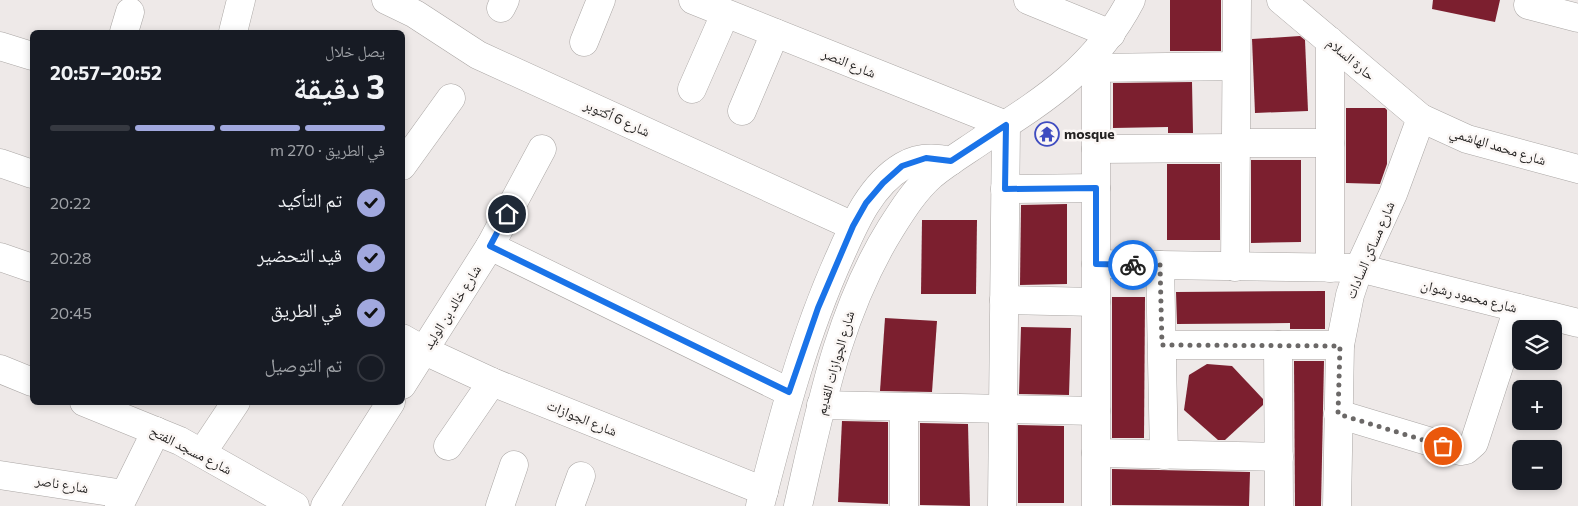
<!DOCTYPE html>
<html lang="ar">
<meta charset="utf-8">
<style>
body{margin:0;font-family:Commissioner,"Noto Naskh Arabic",sans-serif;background:#20242c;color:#f1f3f6;direction:rtl;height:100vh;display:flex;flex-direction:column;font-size:19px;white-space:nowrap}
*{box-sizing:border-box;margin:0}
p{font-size:16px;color:#9ea1a6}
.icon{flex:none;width:28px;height:28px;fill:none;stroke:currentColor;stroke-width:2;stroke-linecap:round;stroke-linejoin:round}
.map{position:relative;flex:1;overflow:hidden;direction:ltr}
.sheet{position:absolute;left:30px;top:30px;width:375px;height:375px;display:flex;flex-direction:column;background:#171b24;border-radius:8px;box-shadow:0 2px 8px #0003;direction:rtl}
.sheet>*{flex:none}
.tools{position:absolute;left:1512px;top:320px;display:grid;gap:10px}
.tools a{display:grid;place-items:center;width:50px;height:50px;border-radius:8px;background:#171b24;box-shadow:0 2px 8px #0003;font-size:25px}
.pin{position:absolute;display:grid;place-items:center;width:42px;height:42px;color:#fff;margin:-21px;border:2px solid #fff;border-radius:50%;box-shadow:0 1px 5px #0007}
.courier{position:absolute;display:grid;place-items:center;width:50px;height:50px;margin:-25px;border:4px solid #1a73e8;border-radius:50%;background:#fff;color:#222;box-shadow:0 1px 6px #0007}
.overview em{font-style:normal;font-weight:700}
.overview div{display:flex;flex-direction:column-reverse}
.overview{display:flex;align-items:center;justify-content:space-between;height:85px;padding:0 20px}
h1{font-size:32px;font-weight:700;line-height:38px}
.bar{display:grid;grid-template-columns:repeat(4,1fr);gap:8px 5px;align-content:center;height:60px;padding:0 20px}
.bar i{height:6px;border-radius:4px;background:#363941}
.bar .selected{background:#a1a8de}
.bar p{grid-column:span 4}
ol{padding:0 20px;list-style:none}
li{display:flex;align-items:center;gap:15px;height:55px}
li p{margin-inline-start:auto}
li .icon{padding:5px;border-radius:50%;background:#a1a8de;color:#111;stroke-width:4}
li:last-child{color:#9ea1a6}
li i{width:28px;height:28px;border:2px solid #363941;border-radius:50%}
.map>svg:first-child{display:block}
</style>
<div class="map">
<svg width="1578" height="506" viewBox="0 0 1578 506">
<rect width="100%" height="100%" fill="#eee9e8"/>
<g fill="#7c1f2f">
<rect x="1170" y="0" width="51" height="51"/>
<path d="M 1433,0 L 1500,0 L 1495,22 L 1432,9 Z"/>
<path d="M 1300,36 L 1305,40 L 1308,111 L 1255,113 L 1252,39 Z"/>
<path d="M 1192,82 L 1193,133 L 1168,133 L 1168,127 L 1113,128 L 1113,83 Z"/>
<path d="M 1346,108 L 1385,108 L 1387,110 L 1387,164 L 1380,184 L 1346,183 Z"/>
<path d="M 1251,160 L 1301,160 L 1301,242 L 1251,243 Z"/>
<rect x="1167" y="164" width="53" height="76"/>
<path d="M 1067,204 L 1067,284 L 1020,285 L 1021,205 Z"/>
<path d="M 922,220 L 977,220 L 976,294 L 921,294 Z"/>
<path d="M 1325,291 L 1325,329 L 1290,329 L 1290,323 L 1177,324 L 1176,292 Z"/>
<path d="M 1112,297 L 1145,297 L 1144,438 L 1112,438 Z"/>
<path d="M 885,318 L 937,321 L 932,392 L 880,391 Z"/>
<path d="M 1021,327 L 1071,328 L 1069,395 L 1019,394 Z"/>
<path d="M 1294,361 L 1324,361 L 1321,506 L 1295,506 Z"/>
<path d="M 1207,364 L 1232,366 L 1263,399 L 1263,405 L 1225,440 L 1218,440 L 1184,410 L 1189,375 Z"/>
<path d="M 842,421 L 888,422 L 888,504 L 838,502 Z"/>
<path d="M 920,423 L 968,424 L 970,506 L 920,505 Z"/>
<path d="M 1018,425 L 1064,426 L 1064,503 L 1018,503 Z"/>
<path d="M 1112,469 L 1250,472 L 1249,506 L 1112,505 Z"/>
</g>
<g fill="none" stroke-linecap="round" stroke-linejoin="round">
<g stroke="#aaa6a4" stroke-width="29">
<g id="minor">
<path d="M 386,0 L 415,14 L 478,55 L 853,226"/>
<path d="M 693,0 L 1006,125 L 1002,506"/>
<path d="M 1028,0 L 1111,34"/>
<path d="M 1281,0 L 1421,118 L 1467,139 L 1578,169"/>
<path d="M 1528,5 L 1578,18"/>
<path d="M 501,8 L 505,0"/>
<path d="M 124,32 L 130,12"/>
<path d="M 233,32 L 241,0"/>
<path d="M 584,42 L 601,0"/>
<path d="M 0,46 L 32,56"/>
<path d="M 1096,68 L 1236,66"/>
<path d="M 692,89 L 725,14"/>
<path d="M 742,111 L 775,33"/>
<path d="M 1236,143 L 1330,143"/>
<path d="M 1096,149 L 1235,148"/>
<path d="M 0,163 L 32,174"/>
<path d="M 402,166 L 451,98"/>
<path d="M 1005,189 L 1096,188"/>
<path d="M 490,246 L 789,392"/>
<path d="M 0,257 L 32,268"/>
<path d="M 1096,264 L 1359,268 L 1578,323"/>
<path d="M 1160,265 L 1164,455"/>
<path d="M 1235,267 L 1237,0"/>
<path d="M 1330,268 L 1330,41"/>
<path d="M 1004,300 L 1096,302"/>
<path d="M 402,338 L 425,351 L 492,382 L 764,491"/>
<path d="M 1162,345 L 1340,345"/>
<path d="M 1278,345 L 1279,506"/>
<path d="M 0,369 L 32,382"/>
<path d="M 402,385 L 490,246 L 542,149"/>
<path d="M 84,402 L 180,441 L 295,506"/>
<path d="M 821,405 L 1096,411"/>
<path d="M 1338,414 L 1461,451 L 1466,450 L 1474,443 L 1518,308"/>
<path d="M 448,446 L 492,382"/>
<path d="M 202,453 L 236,402"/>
<path d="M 1096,453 L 1279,457"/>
<path d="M 0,475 L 124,494"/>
<path d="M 119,506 L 156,431"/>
<path d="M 325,506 L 391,402"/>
<path d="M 500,506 L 514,465"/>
<path d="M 570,506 L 581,476"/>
<path d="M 760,506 C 782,420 804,335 841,254 C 855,222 871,185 903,166 C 918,157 934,157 951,161"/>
<path d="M 798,506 C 820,410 838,313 891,228 C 903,209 915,190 932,175 C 949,161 968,150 985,138 C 1047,98 1096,67 1131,0"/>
<path d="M 904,506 L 904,407"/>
<path d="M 1096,506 L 1096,53"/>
<path d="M 1337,506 L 1340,345 L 1350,295 L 1359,268 L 1393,194 L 1421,118"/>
</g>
</g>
<use href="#minor" stroke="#fff" stroke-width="28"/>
</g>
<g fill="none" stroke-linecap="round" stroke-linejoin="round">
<path stroke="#6b6867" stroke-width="5" stroke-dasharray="0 9" d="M 1133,265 L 1160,265 L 1162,345 L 1340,346 L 1338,414 L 1443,446"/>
<path stroke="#1a73e8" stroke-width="6" d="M 507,214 L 490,246 L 789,392 L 818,308 L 853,226 L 866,203 L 883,183 L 902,166 L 926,158 L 951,161 L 1006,125 L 1005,189 L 1096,188 L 1096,264 L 1133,265"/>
</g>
<defs>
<g id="temple-ring" transform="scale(1.25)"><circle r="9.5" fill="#fbf7f5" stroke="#3f4cc0" stroke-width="1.5"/><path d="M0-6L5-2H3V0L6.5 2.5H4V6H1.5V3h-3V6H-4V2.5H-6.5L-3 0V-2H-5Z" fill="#3f4cc0"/></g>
</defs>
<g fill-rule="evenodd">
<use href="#temple-ring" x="1047" y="134"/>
</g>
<g text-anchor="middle" stroke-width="5" stroke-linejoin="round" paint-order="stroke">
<g font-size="14" fill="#252322" stroke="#fbf7f5">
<text transform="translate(1351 59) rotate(40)" y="5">حارة السلام</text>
<text transform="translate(849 63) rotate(22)" y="5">شارع النصر</text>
<text transform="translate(617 118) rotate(24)" y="5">شارع 6 أكتوبر</text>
<text transform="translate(1498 146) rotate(17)" y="5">شارع محمد الهاشمي</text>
<text transform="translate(1370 250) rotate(-67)" y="5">شارع مساكن السادات</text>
<text transform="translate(1469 296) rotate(14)" y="5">شارع محمود رشوان</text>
<text transform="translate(452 307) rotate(-58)" y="5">شارع خالد بن الوليد</text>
<text transform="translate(835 363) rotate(-74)" y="5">شارع الجوازات القديم</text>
<text transform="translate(582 418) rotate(22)" y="5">شارع الجوازات</text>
<text transform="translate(191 450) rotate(27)" y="5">شارع مسجد الفتح</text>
<text transform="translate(62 484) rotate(9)" y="5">شارع ناصر</text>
</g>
<g font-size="14" font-weight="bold" fill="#252322" stroke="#fbf7f5" text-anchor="start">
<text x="1064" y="139">mosque</text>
</g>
</g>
</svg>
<div class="tools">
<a><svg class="icon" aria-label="layers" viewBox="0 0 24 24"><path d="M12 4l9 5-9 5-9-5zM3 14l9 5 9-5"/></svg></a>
<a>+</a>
<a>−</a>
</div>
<div class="pin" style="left:1443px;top:446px;background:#ea580c"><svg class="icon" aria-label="bag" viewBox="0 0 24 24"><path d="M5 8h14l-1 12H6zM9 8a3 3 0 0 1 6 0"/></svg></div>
<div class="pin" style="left:507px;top:214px;background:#1f2937"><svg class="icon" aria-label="home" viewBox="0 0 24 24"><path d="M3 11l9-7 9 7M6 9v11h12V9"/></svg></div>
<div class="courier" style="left:1133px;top:265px"><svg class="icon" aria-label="bike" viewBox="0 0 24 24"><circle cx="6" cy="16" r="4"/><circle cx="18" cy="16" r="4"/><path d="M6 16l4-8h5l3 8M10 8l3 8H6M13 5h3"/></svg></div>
<section class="sheet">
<div class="overview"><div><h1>3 دقيقة</h1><p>يصل خلال</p></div><em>20:52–20:57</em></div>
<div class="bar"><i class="selected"></i><i class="selected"></i><i class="selected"></i><i></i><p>في الطريق · 270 m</p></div>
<ol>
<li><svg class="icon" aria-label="check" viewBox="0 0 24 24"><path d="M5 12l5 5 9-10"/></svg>تم التأكيد<p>20:22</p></li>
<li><svg class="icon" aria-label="check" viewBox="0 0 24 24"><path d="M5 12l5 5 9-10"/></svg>قيد التحضير<p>20:28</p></li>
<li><svg class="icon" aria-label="check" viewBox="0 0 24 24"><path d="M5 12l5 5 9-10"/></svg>في الطريق<p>20:45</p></li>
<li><i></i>تم التوصيل</li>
</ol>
</section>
</div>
